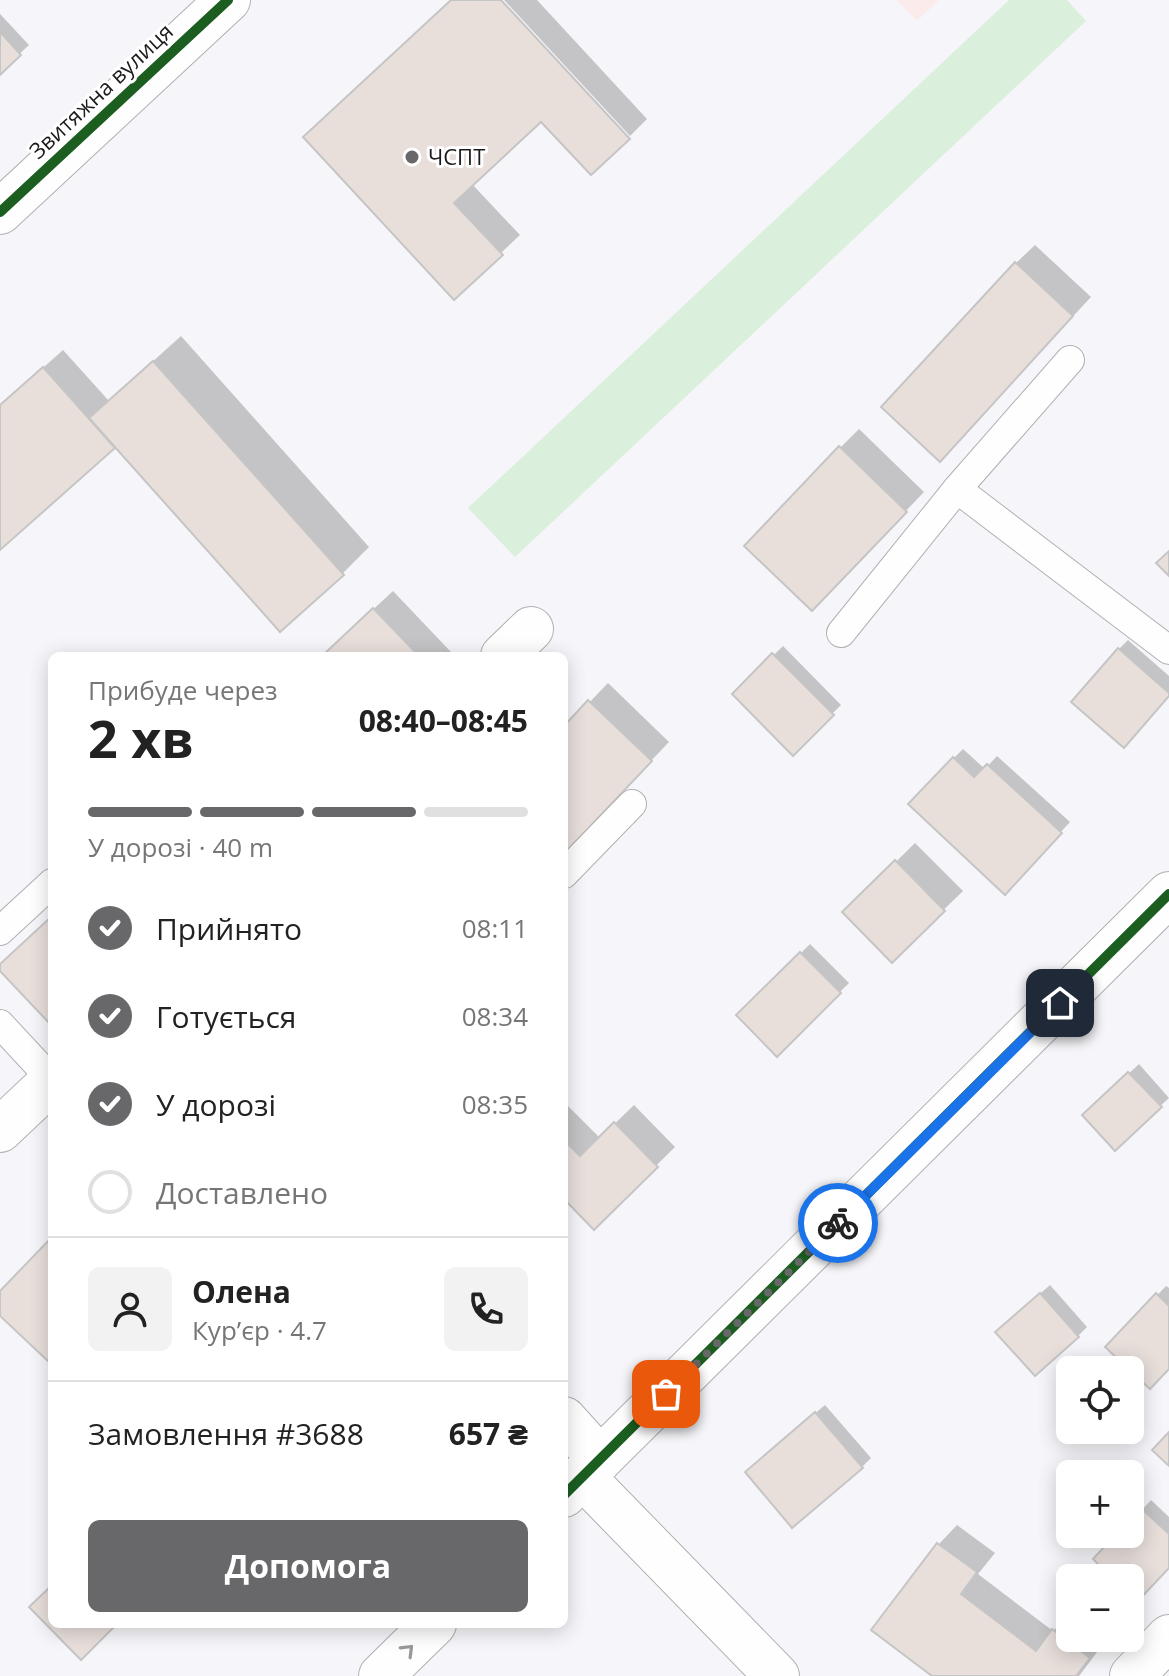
<!DOCTYPE html>
<html lang="uk">
<meta charset="utf-8">
<style>
body{margin:0;font-family:"Open Sans",sans-serif;background:#f2f2f2;color:#222;height:100vh;display:flex;flex-direction:column;font-size:30px;white-space:nowrap}
*{box-sizing:border-box;margin:0}
p{font-size:26px;color:#767676}
.icon{flex:none;width:44px;height:44px;fill:none;stroke:currentColor;stroke-width:2;stroke-linecap:round;stroke-linejoin:round}
.map{position:relative;flex:1;overflow:hidden}
.details{position:absolute;left:48px;top:652px;width:520px;height:976px;display:flex;flex-direction:column;background:#fff;border-radius:12px;box-shadow:0 4px 20px #0003}
.details>*{flex:none}
.controls{position:absolute;left:1056px;top:1356px;display:grid;gap:16px}
.controls a{display:grid;place-items:center;width:88px;height:88px;border-radius:12px;background:#fff;box-shadow:0 4px 20px #0003;font-size:40px}
.pin{position:absolute;display:grid;place-items:center;width:68px;height:68px;color:#fff;margin:-34px;border-radius:16px;box-shadow:0 4px 12px #0006}
.courier{position:absolute;display:grid;place-items:center;width:80px;height:80px;margin:-40px;border:6px solid #1a73e8;border-radius:50%;background:#fff;color:#222;box-shadow:0 2px 10px #0007}
.overview em{font-style:normal;font-weight:700}
.overview div{display:flex;flex-direction:column-reverse}
.overview{display:flex;align-items:center;justify-content:space-between;height:136px;padding:0 40px}
h1{font-size:52px;font-weight:700;line-height:60px}
.bar{display:grid;grid-template-columns:repeat(4,1fr);gap:12px 8px;align-content:center;height:96px;padding:0 40px}
.bar i{height:10px;border-radius:6px;background:#e0e0e0}
.bar .on{background:#68676a}
.bar p{grid-column:span 4}
.line{display:flex;align-items:center;gap:20px;padding:0 40px;border-top:2px solid #e0e0e0}
.line div{flex:1}
.round{display:grid;place-items:center;flex:none;width:84px;height:84px;border-radius:12px;background:#f2f2f2}
ol{padding:0 40px;list-style:none}
li{display:flex;align-items:center;gap:24px;height:88px}
li p{margin-inline-start:auto}
li .icon{padding:8px;border-radius:50%;background:#68676a;color:#fff;stroke-width:4}
li:last-child{color:#767676}
li i{width:44px;height:44px;border:4px solid #e0e0e0;border-radius:50%}
.button{display:flex;gap:16px;margin-top:auto;padding:16px 40px}
.button a{flex:1;height:92px;border-radius:12px;background:#68676a;color:#fff;font-size:32px;font-weight:700;line-height:92px;text-align:center}
.map>svg:first-child{display:block}
</style>
<div class="map">
<svg width="1169" height="1676" viewBox="0 0 1169 1676">
<rect width="100%" height="100%" fill="#f6f5f9"/>
<path fill="#fbeceb" d="M 897,0 L 939,0 L 917,21 Z"/>
<path fill="#daf0dc" d="M 1009,0 L 1067,0 L 1086,21 L 515,557 L 468,508 Z"/>
<g fill="#0003">
<path d="M 452,0 L 499,0 L 541,119 L 472,184 L 520,235 L 454,297 Z"/>
<path d="M 504,0 L 537,0 L 647,119 L 630,136 Z"/>
<path d="M 0,14 L 29,45 L 0,72 Z"/>
<path d="M 1035,245 L 1091,297 L 958,440 L 1016,263 Z"/>
<path d="M 181,336 L 369,547 L 342,574 L 115,445 L 0,548 L 0,406 L 63,350 L 109,401 Z"/>
<path d="M 859,429 L 924,492 L 830,590 L 840,448 Z"/>
<path d="M 393,591 L 451,652 L 447,656 L 323,656 Z"/>
<path d="M 1128,640 L 1169,676 L 1169,694 L 1119,649 Z"/>
<path d="M 783,646 L 841,705 L 793,753 L 734,694 Z"/>
<path d="M 608,683 L 669,742 L 564,852 L 564,729 Z"/>
<path d="M 963,749 L 985,769 L 997,756 L 1070,822 L 1014,883 L 954,758 Z"/>
<path d="M 915,843 L 963,891 L 892,960 L 845,912 Z"/>
<path d="M 810,944 L 849,983 L 777,1054 L 739,1015 Z"/>
<path d="M 1139,1064 L 1169,1098 L 1115,1148 L 1085,1115 Z"/>
<path d="M 564,1102 L 600,1138 L 634,1105 L 675,1147 L 594,1227 L 564,1196 Z"/>
<path d="M 1050,1285 L 1087,1327 L 1078,1336 L 1007,1323 Z"/>
<path d="M 1166,1286 L 1169,1288 L 1169,1366 L 1108,1347 Z"/>
<path d="M 825,1405 L 871,1458 L 862,1467 L 757,1463 Z"/>
<path d="M 1151,1500 L 1169,1517 L 1169,1566 L 1130,1592 L 1130,1578 L 1115,1578 L 1119,1534 L 1130,1534 L 1130,1523 Z"/>
<path d="M 957,1525 L 995,1553 L 978,1574 L 1053,1631 L 1070,1614 L 1070,1638 L 1107,1639 L 1079,1676 L 935,1676 L 874,1630 L 939,1544 Z"/>
</g>
<g fill="#e8dfdb" stroke="#c6c5c6" stroke-width="2">
<path d="M 451,0 L 501,0 L 630,139 L 591,175 L 541,122 L 454,203 L 503,255 L 454,300 L 303,137 Z"/>
<path d="M 0,32 L 21,55 L 0,75 Z"/>
<path d="M 1015,262 L 1073,316 L 940,462 L 881,407 Z"/>
<path d="M 153,361 L 344,575 L 280,632 L 89,418 Z"/>
<path d="M 43,367 L 115,448 L 0,550 L 0,405 Z"/>
<path d="M 839,446 L 907,512 L 812,611 L 744,546 Z"/>
<path d="M 1169,551 L 1169,576 L 1156,563 Z"/>
<path d="M 373,608 L 419,656 L 322,656 Z"/>
<path d="M 1118,648 L 1169,693 L 1169,696 L 1124,748 L 1071,702 Z"/>
<path d="M 772,653 L 834,715 L 793,756 L 732,694 Z"/>
<path d="M 588,700 L 652,761 L 564,854 L 564,726 Z"/>
<path d="M 953,757 L 974,777 L 987,764 L 1062,833 L 1005,895 L 908,804 Z"/>
<path d="M 895,860 L 945,911 L 892,963 L 842,912 Z"/>
<path d="M 52,916 L 52,1026 L 0,971 L 0,964 Z"/>
<path d="M 800,952 L 841,993 L 777,1057 L 736,1015 Z"/>
<path d="M 1128,1072 L 1162,1107 L 1115,1151 L 1082,1115 Z"/>
<path d="M 614,1122 L 658,1167 L 594,1230 L 564,1199 L 564,1140 L 580,1156 Z"/>
<path d="M 52,1237 L 52,1360 L 49,1362 L 0,1316 L 0,1291 Z"/>
<path d="M 1040,1293 L 1079,1337 L 1035,1376 L 995,1332 Z"/>
<path d="M 1156,1293 L 1169,1306 L 1169,1369 L 1150,1389 L 1105,1347 Z"/>
<path d="M 815,1412 L 863,1468 L 792,1528 L 745,1472 Z"/>
<path d="M 1169,1432 L 1169,1466 L 1152,1450 Z"/>
<path d="M 1141,1508 L 1169,1534 L 1169,1568 L 1137,1602 L 1130,1595 L 1130,1578 L 1112,1578 L 1093,1559 L 1116,1534 L 1130,1534 L 1130,1520 Z"/>
<path d="M 937,1543 L 977,1572 L 961,1594 L 1036,1651 L 1052,1629 L 1090,1658 L 1076,1676 L 932,1676 L 871,1630 Z"/>
<path d="M 52,1585 L 52,1624 L 117,1624 L 81,1660 L 29,1607 Z"/>
</g>
<g fill="none" stroke-linecap="round" stroke-linejoin="round">
<g stroke="#b1b0b3" stroke-width="30">
<g id="lane">
<path d="M 957,489 L 1169,650"/>
<path d="M 841,633 L 957,489 L 1070,360"/>
<path d="M 564,874 L 632,804"/>
<path d="M 0,931 L 52,883"/>
<path d="M 0,1024 L 52,1080"/>
</g>
</g>
<g stroke="#b1b0b3" stroke-width="46">
<g id="street">
<path d="M 0,212 L 228,0"/>
<path d="M 503,656 L 531,629"/>
<path d="M 0,1130 L 52,1081"/>
<path d="M 564,1419 L 600,1459"/>
<path d="M 582,1476 L 777,1676"/>
<path d="M 564,1495 L 1169,894"/>
<path d="M 381,1676 L 434,1624"/>
<path d="M 1132,1676 L 1169,1637"/>
</g>
</g>
<use href="#lane" stroke="#fefefe" stroke-width="28"/>
<use href="#street" stroke="#fefefe" stroke-width="44"/>
<g stroke="#fff" stroke-width="15">
<g id="cycleway">
<path d="M 0,212 L 228,0"/>
<path d="M 564,1495 L 1169,894"/>
</g>
</g>
<use href="#cycleway" stroke="#1b5e20" stroke-width="10"/>
</g>
<defs><path id="oneway-chevron" d="M-2-3.5L2.5 0L-2 3.5" fill="none" stroke-width="1.6" stroke-linecap="round" stroke-linejoin="round" transform="scale(2)"/></defs>
<use stroke="#989899" href="#oneway-chevron" transform="translate(408 1650) rotate(-45)"/>
<g fill="none" stroke-linecap="round" stroke-linejoin="round">
<path stroke="#68676a" stroke-width="8" stroke-dasharray="0 14.4" d="M 666,1394 L 838,1223"/>
<path stroke="#1a73e8" stroke-width="10" d="M 838,1223 L 1060,1003"/>
</g>
<circle fill="#68676a" stroke="#fff" stroke-width="3" cx="412" cy="157" r="8"/>
<g text-anchor="middle" stroke-width="6" stroke-linejoin="round" paint-order="stroke">
<g font-size="22" fill="#1b1b1d" stroke="#fff">
<text transform="translate(101 91) rotate(-43)" y="8">Звитяжна вулиця</text>
</g>
<g font-size="22" fill="#1b1b1d" stroke="#fff" text-anchor="start">
<text x="428" y="165">ЧСПТ</text>
</g>
</g>
</svg>
<div class="controls">
<a><svg class="icon" aria-label="locate" viewBox="0 0 24 24"><circle cx="12" cy="12" r="6"/><path d="M12 2v4M12 18v4M2 12h4M18 12h4"/></svg></a>
<a>+</a>
<a>−</a>
</div>
<div class="pin" style="left:666px;top:1394px;background:#ea580c"><svg class="icon" aria-label="bag" viewBox="0 0 24 24"><path d="M5 8h14l-1 12H6zM9 8a3 3 0 0 1 6 0"/></svg></div>
<div class="pin" style="left:1060px;top:1003px;background:#1f2937"><svg class="icon" aria-label="home" viewBox="0 0 24 24"><path d="M3 11l9-7 9 7M6 9v11h12V9"/></svg></div>
<div class="courier" style="left:838px;top:1223px"><svg class="icon" aria-label="bike" viewBox="0 0 24 24"><circle cx="6" cy="16" r="4"/><circle cx="18" cy="16" r="4"/><path d="M6 16l4-8h5l3 8M10 8l3 8H6M13 5h3"/></svg></div>
<section class="details">
<div class="overview"><div><h1>2 хв</h1><p>Прибуде через</p></div><em>08:40–08:45</em></div>
<div class="bar"><i class="on"></i><i class="on"></i><i class="on"></i><i></i><p>У дорозі · 40 m</p></div>
<ol>
<li><svg class="icon" aria-label="check" viewBox="0 0 24 24"><path d="M5 12l5 5 9-10"/></svg>Прийнято<p>08:11</p></li>
<li><svg class="icon" aria-label="check" viewBox="0 0 24 24"><path d="M5 12l5 5 9-10"/></svg>Готується<p>08:34</p></li>
<li><svg class="icon" aria-label="check" viewBox="0 0 24 24"><path d="M5 12l5 5 9-10"/></svg>У дорозі<p>08:35</p></li>
<li><i></i>Доставлено</li>
</ol>
<div class="line" style="height:144px"><a class="round"><svg class="icon" aria-label="person" viewBox="0 0 24 24"><circle cx="12" cy="8" r="4"/><path d="M4 21q1-7 8-7t8 7"/></svg></a><div><b>Олена</b><p>Кур’єр · 4.7</p></div><a class="round"><svg class="icon" aria-label="phone" viewBox="0 0 24 24"><path d="M5 4h4l2 5-3 2q2 4 5 5l2-3 5 2v4C11 20 4 13 5 4z"/></svg></a></div>
<div class="line" style="height:104px"><div>Замовлення #3688</div><b>657 ₴</b></div>
<div class="button"><a>Допомога</a></div>
</section>
</div>
